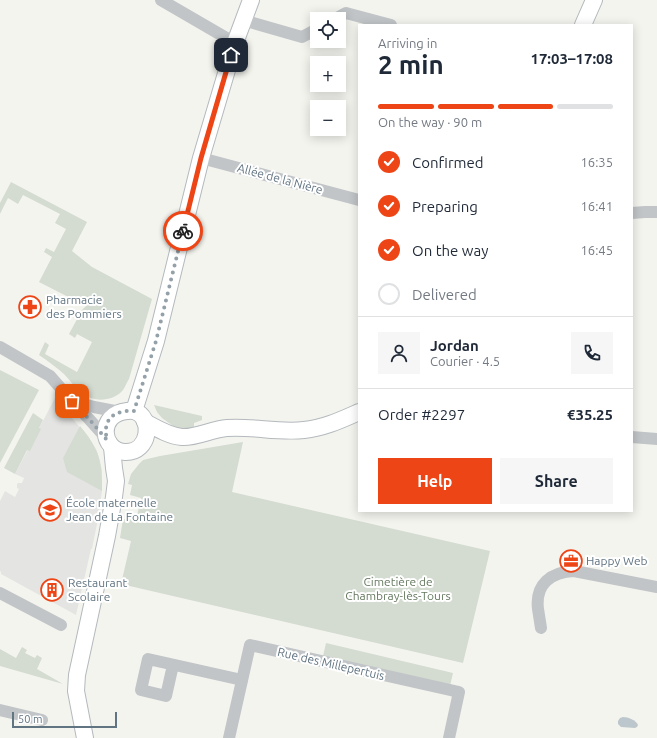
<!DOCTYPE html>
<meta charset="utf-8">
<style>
body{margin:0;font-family:Ubuntu,sans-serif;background:#f6f6f7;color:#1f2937;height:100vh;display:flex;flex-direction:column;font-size:15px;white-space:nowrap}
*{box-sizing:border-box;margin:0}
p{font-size:13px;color:#747a83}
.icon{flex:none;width:22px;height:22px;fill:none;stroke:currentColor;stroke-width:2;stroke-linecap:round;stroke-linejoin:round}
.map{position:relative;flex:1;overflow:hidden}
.side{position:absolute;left:358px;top:24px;width:275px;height:488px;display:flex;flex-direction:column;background:#fff;border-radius:0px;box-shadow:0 2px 10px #0003}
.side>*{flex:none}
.buttons{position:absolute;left:310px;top:12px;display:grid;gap:8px}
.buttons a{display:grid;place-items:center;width:36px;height:36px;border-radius:0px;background:#fff;box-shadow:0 2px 10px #0003;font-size:20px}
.scale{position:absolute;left:12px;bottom:10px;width:105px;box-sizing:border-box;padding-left:4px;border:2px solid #617482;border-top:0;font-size:11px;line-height:14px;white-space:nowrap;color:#617482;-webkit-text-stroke:3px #fff;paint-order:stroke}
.pin{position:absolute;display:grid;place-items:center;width:34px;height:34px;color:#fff;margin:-17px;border-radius:8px;box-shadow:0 2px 6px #0006}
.courier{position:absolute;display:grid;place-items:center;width:40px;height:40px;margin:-20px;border:3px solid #ed4516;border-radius:50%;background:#fff;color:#222;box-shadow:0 1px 5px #0007}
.headline em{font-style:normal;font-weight:700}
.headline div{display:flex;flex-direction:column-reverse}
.headline{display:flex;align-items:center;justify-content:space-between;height:68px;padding:0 20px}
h1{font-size:26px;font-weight:700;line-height:30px}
.bar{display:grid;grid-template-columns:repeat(4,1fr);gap:6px 4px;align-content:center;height:48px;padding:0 20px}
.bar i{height:5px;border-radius:3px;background:#e0e1e3}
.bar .current{background:#ed4516}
.bar p{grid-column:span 4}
.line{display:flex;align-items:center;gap:10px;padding:0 20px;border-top:1px solid #e0e1e3}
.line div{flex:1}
.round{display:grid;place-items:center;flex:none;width:42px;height:42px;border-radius:0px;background:#f6f6f7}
ol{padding:0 20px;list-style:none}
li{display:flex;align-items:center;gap:12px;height:44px}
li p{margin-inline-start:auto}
li .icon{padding:4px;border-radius:50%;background:#ed4516;color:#fff;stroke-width:4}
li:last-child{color:#747a83}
li i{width:22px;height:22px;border:2px solid #e0e1e3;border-radius:50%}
.action{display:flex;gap:8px;margin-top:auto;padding:8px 20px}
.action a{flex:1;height:46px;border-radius:0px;background:#ed4516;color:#fff;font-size:16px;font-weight:700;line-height:46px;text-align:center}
.action a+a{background:#f6f6f7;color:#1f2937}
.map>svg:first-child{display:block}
</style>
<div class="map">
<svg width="657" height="738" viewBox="0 0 657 738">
<rect width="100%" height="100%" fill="#f4f4ef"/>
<path fill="#e4e5e3" d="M 55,398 L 89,438 L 97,451 L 102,470 L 102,491 L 98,519 L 92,549 L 91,549 L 76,615 L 1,574 L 1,572 L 0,571 L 0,501 L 5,491 L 15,497 L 19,489 L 17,488 L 17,484 L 18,483 L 22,483 L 24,478 L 15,474 Z"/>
<g fill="#d4dbd0">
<path d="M 11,182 L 87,222 L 72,251 L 92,267 L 152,299 L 129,379 C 127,382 125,387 123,390 C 114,401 95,403 83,394 C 76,389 70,380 64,374 C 56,367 48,361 39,355 L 45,342 L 49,345 L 45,354 L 77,372 L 92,342 L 77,334 L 75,338 L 69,334 L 82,310 L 86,306 L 39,282 L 52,257 L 44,252 L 46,248 L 54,252 L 66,229 L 55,223 L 60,214 L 23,195 L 18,204 L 8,198 L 0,214 L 0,203 Z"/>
<path d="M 0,370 L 39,390 L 0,463 Z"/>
<path d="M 154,405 L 202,416 L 202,420 L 194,423 L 194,428 L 176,428 L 162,418 L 157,412 Z"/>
<path d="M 33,413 L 43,420 L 39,428 L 41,429 L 30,451 L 27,450 L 15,474 L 4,468 Z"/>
<path d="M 80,426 C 86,433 92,441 96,450 C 102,462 102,478 102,491 L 67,472 L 63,458 Z"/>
<path d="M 243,442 L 232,492 L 490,551 L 463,663 L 121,584 L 131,541 L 120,538 L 123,519 L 136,520 L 141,498 L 130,495 L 132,485 L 128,484 L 131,474 L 139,464 L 143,460 L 160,456 Z"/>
<path d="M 326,643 L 453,673 L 450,686 L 323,656 Z"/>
<path d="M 22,647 L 27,650 L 25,653 L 35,658 L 37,655 L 42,658 L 37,669 L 63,684 L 0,666 L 0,649 L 16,658 Z"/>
</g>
<path fill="#bbc7cc" d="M 623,717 C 628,717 636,720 638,725 L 637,727 L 635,728 L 621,727 L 618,724 L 618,721 L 620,718 Z"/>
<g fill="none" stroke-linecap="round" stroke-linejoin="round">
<g stroke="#b3b9bd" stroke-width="18">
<g id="secondary">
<path d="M 583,25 L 594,0"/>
<path d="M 127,411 C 129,411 132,410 134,411 C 154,417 150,453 125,452 C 101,451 97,414 127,411 Z"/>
<path d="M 134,411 L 156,341 L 201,158 L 235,43 L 251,0"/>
<path d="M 145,422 C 156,428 169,436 182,437 C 196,438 212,429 227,428 C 253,426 278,433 304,430 C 324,428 341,420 359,412"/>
<path d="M 85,738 L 76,691 L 77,675 L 107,536 L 114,497 L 116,481 L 114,468 L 112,447"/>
</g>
</g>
<g stroke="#c1c5c8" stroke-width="12">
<path d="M 161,0 L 235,43"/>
<path d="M 335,19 L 346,13 L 391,25"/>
<path d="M 243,20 L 302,37 L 317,29"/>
<path d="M 201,158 L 359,200"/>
<path d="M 632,213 L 645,212 L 657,212"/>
<path d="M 0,347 L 50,376 L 72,401 L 89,419 L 107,439"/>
<path d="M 73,401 L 94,407 L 120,412"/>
<path d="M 632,437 L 657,439"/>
<path d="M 0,593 L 61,625"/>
<path d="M 541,628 C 540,622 539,615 538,609 C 535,584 551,572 574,571 L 657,587"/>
<path d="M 173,665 L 166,696 L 141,690 L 148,659 L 242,680"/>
<path d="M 0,710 L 42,720"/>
<path d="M 229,738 L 250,645 L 459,692 L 449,738"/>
</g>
<use href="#secondary" stroke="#fff" stroke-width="16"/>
</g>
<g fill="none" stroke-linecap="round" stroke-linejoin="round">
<path stroke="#94a1a8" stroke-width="4" stroke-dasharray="0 7.2" d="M 72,401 L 89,419 L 107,440 C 102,419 114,410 134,411 L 156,341 L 183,231"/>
<path stroke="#ed4516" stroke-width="5" d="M 183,231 L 201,158 L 231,55"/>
</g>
<defs>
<g id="pharmacy-ring" transform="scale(1.15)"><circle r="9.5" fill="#fff" stroke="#ed4516" stroke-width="1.5"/><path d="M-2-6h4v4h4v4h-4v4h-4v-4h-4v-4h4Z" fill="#ed4516"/></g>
<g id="school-ring" transform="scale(1.15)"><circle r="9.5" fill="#fff" stroke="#ed4516" stroke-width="1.5"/><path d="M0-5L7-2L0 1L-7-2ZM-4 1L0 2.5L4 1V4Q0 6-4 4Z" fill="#ed4516"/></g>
<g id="office-ring" transform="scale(1.15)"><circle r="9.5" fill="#fff" stroke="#ed4516" stroke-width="1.5"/><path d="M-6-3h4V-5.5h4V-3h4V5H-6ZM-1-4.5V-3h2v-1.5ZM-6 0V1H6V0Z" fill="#ed4516"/></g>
<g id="building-ring" transform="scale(1.15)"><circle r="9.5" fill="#fff" stroke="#ed4516" stroke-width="1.5"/><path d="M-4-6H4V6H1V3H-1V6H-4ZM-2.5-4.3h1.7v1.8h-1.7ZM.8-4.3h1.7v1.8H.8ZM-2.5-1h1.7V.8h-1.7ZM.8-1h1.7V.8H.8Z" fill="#ed4516"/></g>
</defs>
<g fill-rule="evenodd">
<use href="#pharmacy-ring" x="30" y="307"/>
<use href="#school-ring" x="50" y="510"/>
<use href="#office-ring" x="571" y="561"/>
<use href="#building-ring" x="52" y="590"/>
</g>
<g text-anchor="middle" stroke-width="4" stroke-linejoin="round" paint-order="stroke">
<g font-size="12" fill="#617482" stroke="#fff">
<text transform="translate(280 179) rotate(15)" y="4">Allée de la Nière</text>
<text transform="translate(331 664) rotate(13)" y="4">Rue des Millepertuis</text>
</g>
<g font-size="12" fill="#617482" stroke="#fff" text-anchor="start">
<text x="46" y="304">Pharmacie<tspan x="46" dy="14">des Pommiers</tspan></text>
<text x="66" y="507">École maternelle<tspan x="66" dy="14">Jean de La Fontaine</tspan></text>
<text x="586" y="565">Happy Web</text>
<text x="68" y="587">Restaurant<tspan x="68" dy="14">Scolaire</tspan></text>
</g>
<g font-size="12" fill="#667960" stroke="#fff">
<text x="398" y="586">Cimetière de<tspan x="398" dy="14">Chambray-lès-Tours</tspan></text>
</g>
</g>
</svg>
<div class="buttons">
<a><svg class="icon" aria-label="locate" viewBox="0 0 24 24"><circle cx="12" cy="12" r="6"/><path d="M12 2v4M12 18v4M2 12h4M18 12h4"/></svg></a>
<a>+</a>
<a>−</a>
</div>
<div class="scale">50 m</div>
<div class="pin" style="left:72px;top:401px;background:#ea580c"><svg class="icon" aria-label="bag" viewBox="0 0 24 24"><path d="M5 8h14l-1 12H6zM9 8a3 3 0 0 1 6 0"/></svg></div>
<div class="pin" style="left:231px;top:55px;background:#1f2937"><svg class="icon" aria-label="home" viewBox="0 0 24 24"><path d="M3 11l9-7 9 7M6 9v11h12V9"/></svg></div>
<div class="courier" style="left:183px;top:231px"><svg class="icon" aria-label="bike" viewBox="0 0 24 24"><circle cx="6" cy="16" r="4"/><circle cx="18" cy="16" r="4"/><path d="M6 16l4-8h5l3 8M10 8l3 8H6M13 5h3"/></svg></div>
<section class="side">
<div class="headline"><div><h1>2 min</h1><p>Arriving in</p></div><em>17:03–17:08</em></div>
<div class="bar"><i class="current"></i><i class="current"></i><i class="current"></i><i></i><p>On the way · 90 m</p></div>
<ol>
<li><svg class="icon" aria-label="check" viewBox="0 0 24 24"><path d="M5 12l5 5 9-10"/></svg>Confirmed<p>16:35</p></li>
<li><svg class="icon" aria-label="check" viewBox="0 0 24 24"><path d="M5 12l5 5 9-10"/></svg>Preparing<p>16:41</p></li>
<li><svg class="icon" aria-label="check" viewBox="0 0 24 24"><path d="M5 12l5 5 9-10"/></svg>On the way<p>16:45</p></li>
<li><i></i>Delivered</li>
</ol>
<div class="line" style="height:72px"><a class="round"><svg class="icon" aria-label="person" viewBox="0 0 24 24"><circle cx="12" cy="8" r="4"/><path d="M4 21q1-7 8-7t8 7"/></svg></a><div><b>Jordan</b><p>Courier · 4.5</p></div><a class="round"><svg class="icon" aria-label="phone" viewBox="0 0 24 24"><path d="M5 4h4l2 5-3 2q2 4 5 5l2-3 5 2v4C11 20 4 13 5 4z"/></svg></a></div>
<div class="line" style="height:52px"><div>Order #2297</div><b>€35.25</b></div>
<div class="action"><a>Help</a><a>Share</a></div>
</section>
</div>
